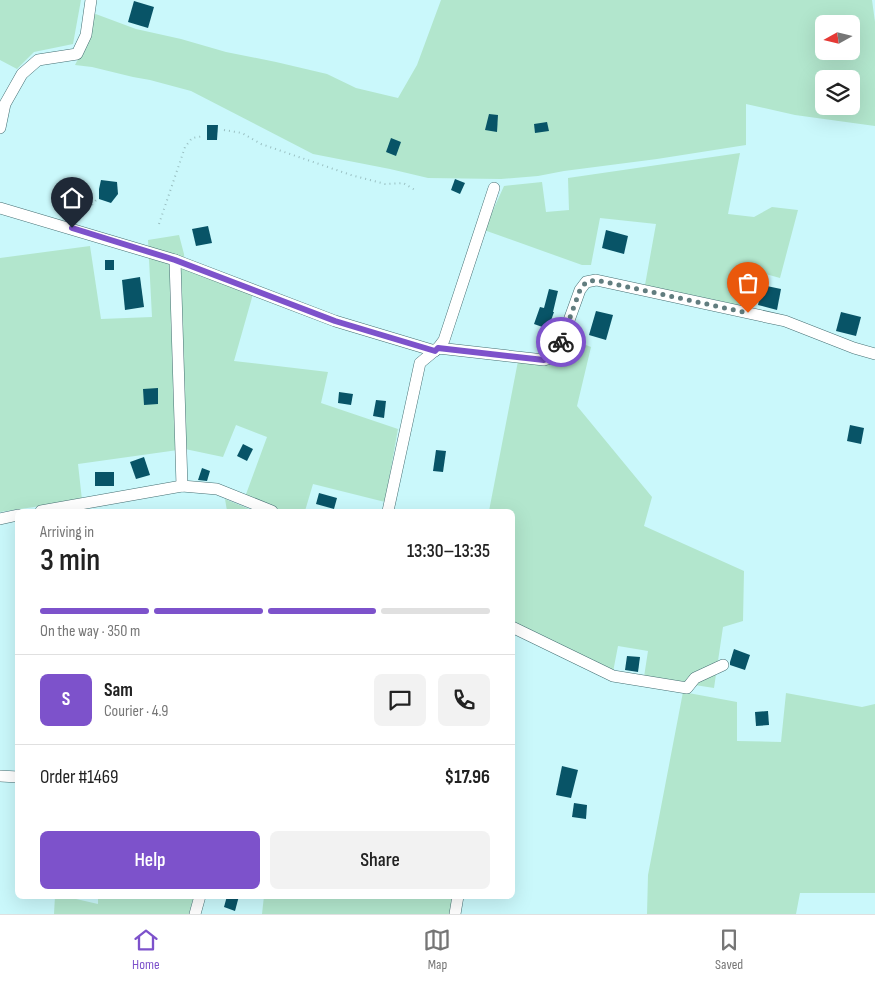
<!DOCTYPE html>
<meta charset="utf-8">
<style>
body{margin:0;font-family:"Sofia Sans Condensed",sans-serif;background:#f2f2f2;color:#222;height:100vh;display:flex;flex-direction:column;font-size:19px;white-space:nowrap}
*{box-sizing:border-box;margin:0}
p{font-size:16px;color:#767676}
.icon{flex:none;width:28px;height:28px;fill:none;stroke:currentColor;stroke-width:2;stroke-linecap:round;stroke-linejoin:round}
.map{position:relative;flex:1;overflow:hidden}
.side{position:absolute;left:15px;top:509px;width:500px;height:390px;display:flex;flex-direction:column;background:#fff;border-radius:8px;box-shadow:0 5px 20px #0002}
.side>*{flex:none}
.needle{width:32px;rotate:262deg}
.fabs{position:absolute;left:815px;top:15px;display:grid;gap:10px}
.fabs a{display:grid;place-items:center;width:45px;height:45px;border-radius:8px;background:#fff;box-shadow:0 5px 20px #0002;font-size:25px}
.pin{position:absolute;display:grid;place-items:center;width:42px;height:42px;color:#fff;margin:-51px -21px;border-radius:50% 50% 50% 0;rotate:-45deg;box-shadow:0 0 5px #0007}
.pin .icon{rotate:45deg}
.courier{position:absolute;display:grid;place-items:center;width:50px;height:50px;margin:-25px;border:4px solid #7d52cb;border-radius:50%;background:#fff;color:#222;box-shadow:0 1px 6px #0007}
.summary em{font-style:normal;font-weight:600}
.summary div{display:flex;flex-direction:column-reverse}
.summary{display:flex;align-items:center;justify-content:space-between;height:85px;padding:0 25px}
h1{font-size:32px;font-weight:600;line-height:38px}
.bar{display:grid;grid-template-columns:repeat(4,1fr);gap:8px 5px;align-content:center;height:60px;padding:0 25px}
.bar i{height:6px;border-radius:4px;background:#e0e0e0}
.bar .selected{background:#7d52cb}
.bar p{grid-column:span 4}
.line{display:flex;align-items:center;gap:12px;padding:0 25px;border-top:1px solid #e0e0e0}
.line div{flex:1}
.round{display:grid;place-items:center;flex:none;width:52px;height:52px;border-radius:8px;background:#f2f2f2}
.primary-button{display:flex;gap:10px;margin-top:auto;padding:10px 25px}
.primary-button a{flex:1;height:58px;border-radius:8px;background:#7d52cb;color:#fff;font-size:20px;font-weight:600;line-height:58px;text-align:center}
.primary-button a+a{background:#f2f2f2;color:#222}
.menu{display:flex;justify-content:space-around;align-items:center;height:70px;border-top:1px solid #e0e0e0;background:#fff;font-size:14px;color:#767676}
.menu a{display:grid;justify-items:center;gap:2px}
.menu .selected{color:#7d52cb}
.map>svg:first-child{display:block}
</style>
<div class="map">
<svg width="875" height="914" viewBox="0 0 875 914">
<rect width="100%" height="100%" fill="#caf8fb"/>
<g fill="#b2e6cd" fill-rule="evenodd">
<path d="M 0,0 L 81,0 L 73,44 L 34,52 L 17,69 L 0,60 Z"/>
<path d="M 441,0 L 872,0 L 875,22 L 875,126 L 795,115 L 746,104 L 746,145 L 657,159 L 564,171 L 538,176 L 501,179 L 428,178 L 390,169 L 313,154 L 191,91 L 150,80 L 133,77 L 92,67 L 75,65 L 86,43 L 93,13 L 136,29 L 181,39 L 226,52 L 276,62 L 327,74 L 356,88 L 398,98 L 417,65 ZM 824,24 L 851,24 L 851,51 L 824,51 ZM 824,79 L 851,79 L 851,106 L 824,106 Z"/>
<path d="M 740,153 L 728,214 L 754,217 L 772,207 L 798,210 L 780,278 L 755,271 L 745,308 L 645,285 L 656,224 L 600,218 L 591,265 L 582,265 L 484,230 L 504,186 L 542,182 L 546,212 L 569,210 L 568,178 Z"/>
<path d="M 179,235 L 184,254 L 185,267 L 253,294 L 234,361 L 328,372 L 321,403 L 398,429 L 385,502 L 313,484 L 305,511 L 280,511 L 245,497 L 267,437 L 236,425 L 223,457 L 185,449 L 78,464 L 82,500 L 0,512 L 0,258 L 90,246 L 101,319 L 152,317 L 148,240 Z"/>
<path d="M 566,337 L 591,347 L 577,406 L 652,497 L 644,526 L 744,571 L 743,621 L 723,627 L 714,688 L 644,677 L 648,651 L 618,646 L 613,672 L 516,623 L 512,620 L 512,511 L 489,511 L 518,361 L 544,363 Z"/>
<path d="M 225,499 L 254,511 L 227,511 Z"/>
<path d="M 683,692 L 737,702 L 737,741 L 781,742 L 786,693 L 862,707 L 875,704 L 875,893 L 800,893 L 796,914 L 647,914 L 648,875 Z"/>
<path d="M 55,896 L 63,896 L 98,904 L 98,896 L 194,896 L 189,914 L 54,914 Z"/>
<path d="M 264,896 L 453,896 L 450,914 L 262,914 Z"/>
</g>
<g fill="#085467">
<path d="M 134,1 L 154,7 L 148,28 L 128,22 Z"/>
<path d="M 489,114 L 498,115 L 497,132 L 485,130 Z"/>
<path d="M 547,122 L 549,131 L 535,133 L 534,124 Z"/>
<path d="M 207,125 L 218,125 L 217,140 L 207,140 Z"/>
<path d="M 391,138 L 401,142 L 396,156 L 386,152 Z"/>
<path d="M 455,179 L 465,183 L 460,194 L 451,190 Z"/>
<path d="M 101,180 L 117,182 L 118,194 L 111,203 L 99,199 L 99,189 Z"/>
<path d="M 208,226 L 212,243 L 196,246 L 192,229 Z"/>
<path d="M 606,230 L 628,236 L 624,254 L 602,248 Z"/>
<rect x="105" y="260" width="9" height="10"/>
<path d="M 140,277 L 144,307 L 125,310 L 122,280 Z"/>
<path d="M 762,285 L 781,289 L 777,310 L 758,305 Z"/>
<path d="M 549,289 L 558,291 L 553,312 L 554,312 L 548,329 L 534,324 L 540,307 L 544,308 Z"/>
<path d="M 596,311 L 613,315 L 606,340 L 589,335 Z"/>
<path d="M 841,312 L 861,317 L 856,336 L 836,331 Z"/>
<path d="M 158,388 L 158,404 L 144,405 L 143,389 Z"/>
<path d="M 339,392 L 353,394 L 351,405 L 338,403 Z"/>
<path d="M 376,400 L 386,401 L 384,418 L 373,416 Z"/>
<path d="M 850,425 L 864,428 L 861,444 L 847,441 Z"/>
<path d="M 243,444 L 253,449 L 247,461 L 237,456 Z"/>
<path d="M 436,450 L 446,451 L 443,472 L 433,471 Z"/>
<path d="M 144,457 L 150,475 L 136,479 L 130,462 Z"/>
<path d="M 202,468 L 210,471 L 207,481 L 198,480 Z"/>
<rect x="95" y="472" width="19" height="14"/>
<path d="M 319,493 L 337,498 L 334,509 L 316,504 Z"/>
<path d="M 734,649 L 750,655 L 745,670 L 730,665 L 730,662 Z"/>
<path d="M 627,656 L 640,657 L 638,672 L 625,670 Z"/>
<path d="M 768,711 L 769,725 L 756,726 L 755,712 Z"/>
<path d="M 562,766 L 578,770 L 571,798 L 556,795 Z"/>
<path d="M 574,803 L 587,805 L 586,819 L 572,817 Z"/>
<path d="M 227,896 L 239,896 L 235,911 L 224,907 Z"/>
</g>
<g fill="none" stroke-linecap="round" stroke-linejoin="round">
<g stroke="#456f73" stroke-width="12">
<g id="street">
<path d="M 0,128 L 5,104 L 22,74 L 38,60 L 77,54 L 86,35 L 91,0"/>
<path d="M 0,208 L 175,260 L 335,321 L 435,351"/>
<path d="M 175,260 L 182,486"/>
<path d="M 438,348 L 444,340 L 494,188"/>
<path d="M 41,511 L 182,486 L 217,489 L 272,511"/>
<path d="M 388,511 L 420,363 L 438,348 L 544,360 L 551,358 L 559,348 L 580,290 L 586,282 L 596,280 L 785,321 L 854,348 L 875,354"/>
<path d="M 0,519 L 18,515"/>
<path d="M 512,627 L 613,676 L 687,688 L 695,678 L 723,665"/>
<path d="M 0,776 L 18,777"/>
<path d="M 195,914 L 200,896"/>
<path d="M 455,914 L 458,896"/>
</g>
</g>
<g stroke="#99bfc1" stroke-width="2" stroke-dasharray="1 4" stroke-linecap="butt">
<path d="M 224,130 L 242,133 L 261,144 L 351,175 L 385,184 L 403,183 L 415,190"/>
<path d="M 79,220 L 97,199"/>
<path d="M 159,224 L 185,147 L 192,138 L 204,136"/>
</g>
<use href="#street" stroke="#fff" stroke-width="11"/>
</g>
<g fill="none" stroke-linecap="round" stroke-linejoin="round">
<path stroke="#617d7f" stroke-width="5" stroke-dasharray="0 9" d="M 561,342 L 580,290 L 586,282 L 596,280 L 748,313"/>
<path stroke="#7d52cb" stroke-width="6" d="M 72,228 L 175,260 L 335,321 L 435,351 L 438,348 L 544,360 C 554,357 558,351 561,342"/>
</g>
</svg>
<div class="fabs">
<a><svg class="needle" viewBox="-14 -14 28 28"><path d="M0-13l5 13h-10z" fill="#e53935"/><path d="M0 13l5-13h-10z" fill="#767676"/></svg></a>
<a><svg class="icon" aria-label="layers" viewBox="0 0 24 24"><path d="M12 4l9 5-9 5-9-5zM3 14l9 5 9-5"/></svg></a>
</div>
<div class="pin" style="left:748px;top:313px;background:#ea580c"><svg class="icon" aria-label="bag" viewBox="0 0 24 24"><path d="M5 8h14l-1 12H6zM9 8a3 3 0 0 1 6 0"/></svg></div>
<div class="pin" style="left:72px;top:228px;background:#1f2937"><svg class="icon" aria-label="home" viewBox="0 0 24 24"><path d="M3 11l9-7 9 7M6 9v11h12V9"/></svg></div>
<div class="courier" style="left:561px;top:342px"><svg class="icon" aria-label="bike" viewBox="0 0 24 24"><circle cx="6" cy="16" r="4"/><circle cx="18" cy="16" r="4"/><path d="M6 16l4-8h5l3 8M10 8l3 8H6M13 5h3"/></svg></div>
<section class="side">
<div class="summary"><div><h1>3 min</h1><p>Arriving in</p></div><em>13:30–13:35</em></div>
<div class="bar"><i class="selected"></i><i class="selected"></i><i class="selected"></i><i></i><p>On the way · 350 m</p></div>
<div class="line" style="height:90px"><b class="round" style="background:#7d52cb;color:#fff">S</b><div><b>Sam</b><p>Courier · 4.9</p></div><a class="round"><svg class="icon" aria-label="chat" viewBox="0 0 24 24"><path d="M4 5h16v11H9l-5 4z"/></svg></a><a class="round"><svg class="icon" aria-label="phone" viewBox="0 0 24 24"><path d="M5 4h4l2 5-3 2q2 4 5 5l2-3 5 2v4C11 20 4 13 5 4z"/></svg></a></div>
<div class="line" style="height:65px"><div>Order #1469</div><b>$17.96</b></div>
<div class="primary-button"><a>Help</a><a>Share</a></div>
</section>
</div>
<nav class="menu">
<a class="selected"><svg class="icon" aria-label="home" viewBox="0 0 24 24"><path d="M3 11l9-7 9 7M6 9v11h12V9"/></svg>Home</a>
<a><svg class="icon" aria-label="map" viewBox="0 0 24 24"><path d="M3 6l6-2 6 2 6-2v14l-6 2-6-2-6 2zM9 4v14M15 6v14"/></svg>Map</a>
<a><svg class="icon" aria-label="saved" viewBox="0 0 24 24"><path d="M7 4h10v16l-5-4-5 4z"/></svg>Saved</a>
</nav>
